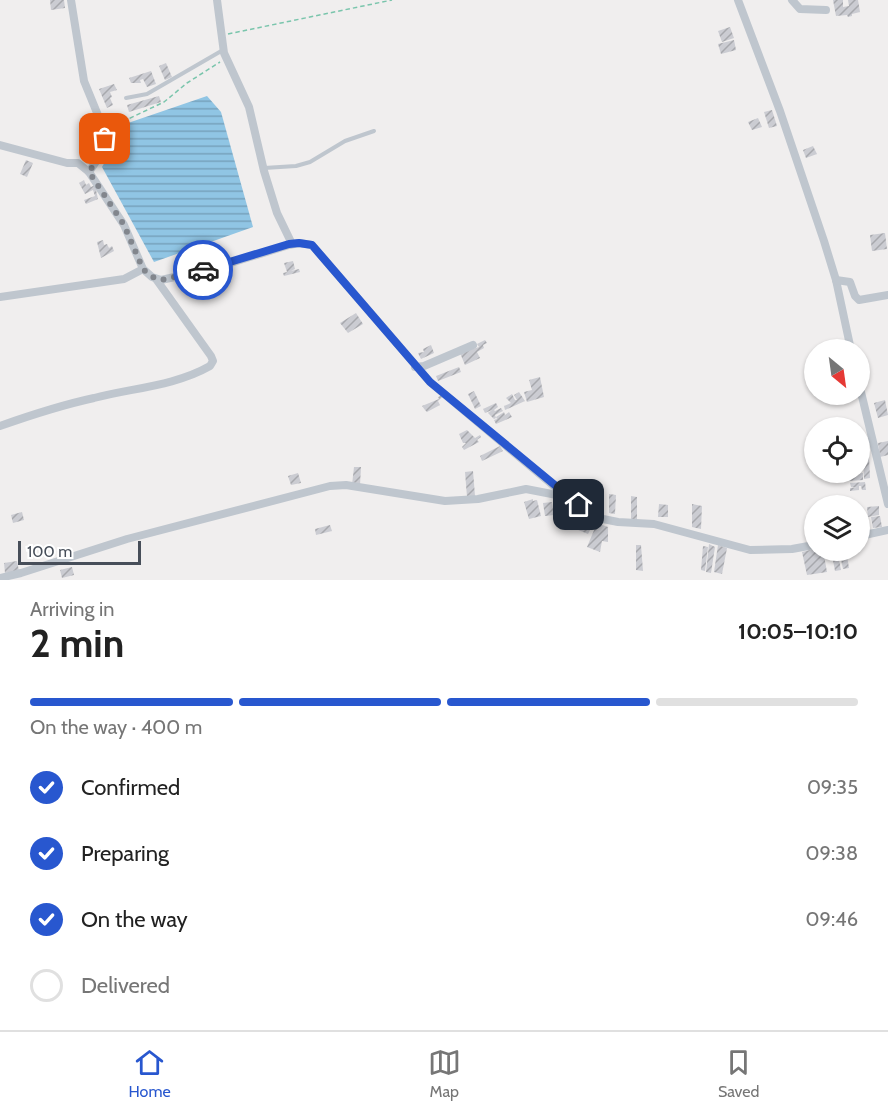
<!DOCTYPE html>
<meta charset="utf-8">
<style>
body{margin:0;font-family:Cabin,sans-serif;background:#f2f2f2;color:#222;height:100vh;display:flex;flex-direction:column;font-size:22px;white-space:nowrap}
*{box-sizing:border-box;margin:0}
p{font-size:20px;color:#767676}
.icon{flex:none;width:33px;height:33px;fill:none;stroke:currentColor;stroke-width:2;stroke-linecap:round;stroke-linejoin:round}
.map{position:relative;height:580px;overflow:hidden}
.drawer{display:flex;flex-direction:column;background:#fff;flex:1}
.drawer>*{flex:none}
.needle{width:39px;rotate:151deg}
.controls{position:absolute;left:804px;top:339px;display:grid;gap:12px}
.controls a{display:grid;place-items:center;width:66px;height:66px;border-radius:50%;background:#fff;box-shadow:0 2px 4px #0004;font-size:30px}
.scale{position:absolute;left:18px;bottom:15px;width:123px;box-sizing:border-box;padding-left:6px;border:3px solid #474e59;border-top:0;font-size:16px;line-height:21px;white-space:nowrap;color:#474e59;-webkit-text-stroke:4px #fff;paint-order:stroke}
.pin{position:absolute;display:grid;place-items:center;width:51px;height:51px;color:#fff;margin:-26px;border-radius:12px;box-shadow:0 3px 9px #0006}
.courier{position:absolute;display:grid;place-items:center;width:60px;height:60px;margin:-30px;border:4px solid #2857cf;border-radius:50%;background:#fff;color:#222;box-shadow:0 2px 8px #0007}
.headline em{font-style:normal;font-weight:700}
.headline div{display:flex;flex-direction:column-reverse}
.headline{display:flex;align-items:center;justify-content:space-between;height:102px;padding:0 30px}
h1{font-size:39px;font-weight:700;line-height:45px}
.bar{display:grid;grid-template-columns:repeat(4,1fr);gap:9px 6px;align-content:center;height:72px;padding:0 30px}
.bar i{height:8px;border-radius:4px;background:#e0e0e0}
.bar .selected{background:#2857cf}
.bar p{grid-column:span 4}
ol{padding:0 30px;list-style:none}
li{display:flex;align-items:center;gap:18px;height:66px}
li p{margin-inline-start:auto}
li .icon{padding:6px;border-radius:50%;background:#2857cf;color:#fff;stroke-width:4}
li:last-child{color:#767676}
li i{width:33px;height:33px;border:3px solid #e0e0e0;border-radius:50%}
.menu{display:flex;justify-content:space-around;align-items:center;height:84px;border-top:2px solid #e0e0e0;background:#fff;font-size:16px;color:#767676}
.menu a{display:grid;justify-items:center;gap:3px}
.menu .selected{color:#2857cf}
.map>svg:first-child{display:block}
</style>
<div class="map">
<svg width="888" height="580" viewBox="0 0 888 580">
<defs>
<pattern id="water-rules" width="6" height="5" patternUnits="userSpaceOnUse" patternTransform="scale(1.5)"><rect width="6" height="5" fill="#90c5e4"/><path d="M0 2.5h6" fill="none" stroke="#77a2bc"/></pattern>
<pattern id="building-hatch" width="6" height="6" patternUnits="userSpaceOnUse" patternTransform="scale(1.5)"><rect width="6" height="6" fill="#cbccd2"/><path d="M-1 1l2-2M0 6l6-6M5 7l2-2" fill="none" stroke="#a7a8ad"/></pattern>
</defs>
<rect width="100%" height="100%" fill="#f0eeee"/>
<path fill="url(#water-rules)" d="M 207,96 L 221,112 L 253,227 L 154,262 L 102,167 L 128,123 Z"/>
<g fill="url(#building-hatch)">
<path d="M 50,0 L 64,0 L 65,8 L 51,10 Z"/>
<path d="M 833,0 L 843,0 L 843,7 L 849,6 L 848,0 L 858,0 L 860,12 L 852,14 L 852,16 L 848,17 L 847,15 L 836,16 Z"/>
<path d="M 730,27 L 734,38 L 722,42 L 718,31 Z"/>
<path d="M 734,40 L 736,50 L 721,54 L 718,44 Z"/>
<path d="M 166,63 L 172,77 L 165,80 L 159,66 Z"/>
<path d="M 151,71 L 156,84 L 147,87 L 143,79 L 140,80 L 141,83 L 131,83 L 129,78 Z"/>
<path d="M 114,84 L 117,90 L 110,92 L 112,97 L 110,98 L 113,105 L 107,108 L 99,89 Z"/>
<path d="M 159,96 L 161,102 L 129,112 L 127,105 Z"/>
<path d="M 772,110 L 777,126 L 769,128 L 764,112 Z"/>
<path d="M 758,118 L 762,127 L 752,130 L 748,122 Z"/>
<path d="M 102,137 L 104,142 L 95,145 L 98,151 L 91,154 L 86,144 Z"/>
<path d="M 813,146 L 817,154 L 806,158 L 803,150 Z"/>
<path d="M 26,160 L 33,163 L 27,177 L 20,174 Z"/>
<path d="M 84,180 L 86,185 L 89,183 L 91,187 L 95,185 L 98,199 L 86,204 L 84,200 L 95,196 L 93,190 L 85,194 L 79,183 Z"/>
<path d="M 885,233 L 887,249 L 872,251 L 870,235 Z"/>
<path d="M 103,240 L 104,245 L 107,244 L 109,248 L 112,246 L 114,251 L 101,258 L 97,242 Z"/>
<path d="M 293,261 L 295,269 L 291,271 L 299,269 L 300,272 L 284,276 L 283,273 L 287,272 L 284,263 Z"/>
<path d="M 356,313 L 363,324 L 348,333 L 340,323 Z"/>
<path d="M 485,340 L 487,343 L 483,345 L 484,348 L 477,352 L 480,358 L 465,365 L 460,353 L 479,347 L 477,344 Z"/>
<path d="M 431,345 L 434,353 L 421,359 L 418,353 L 424,352 L 423,349 Z"/>
<path d="M 459,367 L 461,372 L 438,381 L 436,376 Z"/>
<path d="M 540,377 L 544,397 L 527,402 L 524,392 L 532,390 L 529,380 Z"/>
<path d="M 474,391 L 481,406 L 475,409 L 468,394 Z"/>
<path d="M 519,392 L 525,401 L 505,410 L 504,406 L 511,403 L 506,398 L 512,394 L 515,400 L 517,400 L 514,395 Z"/>
<path d="M 444,394 L 445,395 L 438,401 L 440,405 L 427,412 L 425,410 L 422,406 L 439,399 L 438,397 Z"/>
<path d="M 885,400 L 888,415 L 878,418 L 874,403 Z"/>
<path d="M 496,403 L 498,407 L 494,410 L 495,411 L 501,408 L 503,411 L 495,415 L 496,418 L 494,419 L 488,413 L 492,410 L 485,413 L 483,409 Z"/>
<path d="M 504,412 L 505,415 L 509,412 L 512,417 L 496,424 L 494,420 L 497,419 L 496,417 Z"/>
<path d="M 467,430 L 475,438 L 480,435 L 481,437 L 477,440 L 479,442 L 464,450 L 462,447 L 466,443 L 463,443 L 459,434 Z"/>
<path d="M 888,441 L 888,455 L 880,457 L 878,443 Z"/>
<path d="M 500,446 L 503,451 L 482,461 L 480,456 Z"/>
<path d="M 863,456 L 869,456 L 870,478 L 864,479 Z"/>
<path d="M 354,467 L 361,467 L 360,485 L 352,485 Z"/>
<path d="M 473,471 L 475,496 L 467,497 L 465,472 Z"/>
<path d="M 298,473 L 301,483 L 291,485 L 288,476 Z"/>
<path d="M 863,473 L 863,480 L 849,481 L 849,474 Z"/>
<path d="M 865,482 L 866,490 L 862,490 L 861,486 L 859,486 L 859,490 L 850,491 L 850,488 L 857,487 L 851,487 L 850,483 Z"/>
<path d="M 609,494 L 616,495 L 615,514 L 609,513 Z"/>
<path d="M 631,496 L 637,497 L 637,520 L 631,520 Z"/>
<rect x="559" y="498" width="8" height="17"/>
<path d="M 533,499 L 533,501 L 537,500 L 541,516 L 529,519 L 524,502 Z"/>
<path d="M 552,502 L 554,515 L 545,516 L 543,503 Z"/>
<path d="M 659,504 L 668,505 L 668,517 L 658,517 Z"/>
<path d="M 692,504 L 702,506 L 701,529 L 692,527 Z"/>
<path d="M 879,506 L 879,515 L 868,517 L 867,507 Z"/>
<path d="M 22,512 L 24,520 L 13,523 L 11,515 Z"/>
<path d="M 585,516 L 595,520 L 588,534 L 571,527 L 574,518 L 582,521 Z"/>
<path d="M 880,516 L 882,527 L 873,528 L 871,517 Z"/>
<path d="M 597,523 L 608,527 L 608,542 L 602,541 L 600,552 L 587,547 Z"/>
<path d="M 330,525 L 332,531 L 316,535 L 315,529 Z"/>
<path d="M 709,544 L 715,547 L 711,573 L 706,572 Z"/>
<path d="M 636,545 L 641,545 L 643,571 L 636,570 Z"/>
<path d="M 718,545 L 727,548 L 722,574 L 714,572 Z"/>
<path d="M 703,546 L 708,547 L 705,571 L 701,570 Z"/>
<path d="M 814,549 L 823,550 L 827,572 L 807,575 L 802,552 Z"/>
<path d="M 831,550 L 837,550 L 841,570 L 835,571 Z"/>
<path d="M 839,550 L 846,550 L 849,568 L 843,569 Z"/>
<path d="M 17,561 L 19,571 L 5,573 L 4,563 Z"/>
<path d="M 72,567 L 74,575 L 62,578 L 60,570 Z"/>
</g>
<g fill="none" stroke-linecap="round" stroke-linejoin="round">
<g stroke="#7ac5ac" stroke-width="1.5" stroke-dasharray="4.5 3" stroke-linecap="butt">
<path d="M 228,34 L 392,0"/>
<path d="M 112,132 L 124,121 L 164,102 L 187,83 L 220,62"/>
</g>
<g stroke="#bfc6ce" stroke-width="4">
<path d="M 126,98 L 147,94 L 223,50"/>
<path d="M 264,168 L 296,166 L 310,162 L 345,141 L 374,131"/>
</g>
<g stroke="#bfc6ce" stroke-width="8">
<path d="M 71,0 L 84,81 L 102,125 L 105,139 L 101,154 L 89,172"/>
<path d="M 217,0 L 224,53 L 249,107 L 264,171 L 277,213 L 292,244"/>
<path d="M 738,0 L 780,111 L 824,241 L 836,280 L 851,350"/>
<path d="M 792,0 L 800,9 L 826,10"/>
<path d="M 0,145 L 67,163 L 78,163 L 89,172 L 124,225 L 143,269 L 152,277 L 161,280 L 211,269 L 289,245 L 299,243 L 312,245 L 430,382 L 567,497 L 598,518 L 618,522 L 654,524 L 750,550 L 792,549 L 814,545"/>
<path d="M 836,280 L 850,282 L 855,296 L 859,300 L 888,295"/>
<path d="M 0,297 L 124,279 L 143,269"/>
<path d="M 415,367 L 424,366 L 473,345"/>
<path d="M 860,388 L 888,504"/>
<path d="M 0,426 C 31,415 62,405 94,398 C 132,388 175,386 210,366 L 213,361 L 211,356 L 156,279"/>
<path d="M 860,536 L 888,530"/>
<path d="M 0,578 L 21,573 L 127,539 L 330,486 L 346,485 L 445,501 L 478,499 L 526,489 L 562,496"/>
</g>
</g>
<g fill="none" stroke-linecap="round" stroke-linejoin="round">
<path stroke="#82868d" stroke-width="6" stroke-dasharray="0 10.8" d="M 105,139 L 101,154 L 89,172 L 124,225 L 143,269 L 148,274 L 156,279 L 161,280 L 203,270"/>
<path stroke="#2857cf" stroke-width="8" d="M 203,270 L 289,244 L 299,243 L 312,245 L 430,382 L 579,505"/>
</g>
</svg>
<div class="controls">
<a><svg class="needle" viewBox="-14 -14 28 28"><path d="M0-13l5 13h-10z" fill="#e53935"/><path d="M0 13l5-13h-10z" fill="#767676"/></svg></a>
<a><svg class="icon" aria-label="locate" viewBox="0 0 24 24"><circle cx="12" cy="12" r="6"/><path d="M12 2v4M12 18v4M2 12h4M18 12h4"/></svg></a>
<a><svg class="icon" aria-label="layers" viewBox="0 0 24 24"><path d="M12 4l9 5-9 5-9-5zM3 14l9 5 9-5"/></svg></a>
</div>
<div class="scale">100 m</div>
<div class="pin" style="left:105px;top:139px;background:#ea580c"><svg class="icon" aria-label="bag" viewBox="0 0 24 24"><path d="M5 8h14l-1 12H6zM9 8a3 3 0 0 1 6 0"/></svg></div>
<div class="pin" style="left:579px;top:505px;background:#1f2937"><svg class="icon" aria-label="home" viewBox="0 0 24 24"><path d="M3 11l9-7 9 7M6 9v11h12V9"/></svg></div>
<div class="courier" style="left:203px;top:270px"><svg class="icon" aria-label="car" viewBox="0 0 24 24"><path d="M5 17H2v-5l4-1 3-4h7l3 4 3 1v5h-3M9 17h6M6 11h13"/><circle cx="7" cy="17" r="2"/><circle cx="17" cy="17" r="2"/></svg></div>
</div>
<section class="drawer">
<div class="headline"><div><h1>2 min</h1><p>Arriving in</p></div><em>10:05–10:10</em></div>
<div class="bar"><i class="selected"></i><i class="selected"></i><i class="selected"></i><i></i><p>On the way · 400 m</p></div>
<ol>
<li><svg class="icon" aria-label="check" viewBox="0 0 24 24"><path d="M5 12l5 5 9-10"/></svg>Confirmed<p>09:35</p></li>
<li><svg class="icon" aria-label="check" viewBox="0 0 24 24"><path d="M5 12l5 5 9-10"/></svg>Preparing<p>09:38</p></li>
<li><svg class="icon" aria-label="check" viewBox="0 0 24 24"><path d="M5 12l5 5 9-10"/></svg>On the way<p>09:46</p></li>
<li><i></i>Delivered</li>
</ol>
</section>
<nav class="menu">
<a class="selected"><svg class="icon" aria-label="home" viewBox="0 0 24 24"><path d="M3 11l9-7 9 7M6 9v11h12V9"/></svg>Home</a>
<a><svg class="icon" aria-label="map" viewBox="0 0 24 24"><path d="M3 6l6-2 6 2 6-2v14l-6 2-6-2-6 2zM9 4v14M15 6v14"/></svg>Map</a>
<a><svg class="icon" aria-label="saved" viewBox="0 0 24 24"><path d="M7 4h10v16l-5-4-5 4z"/></svg>Saved</a>
</nav>
